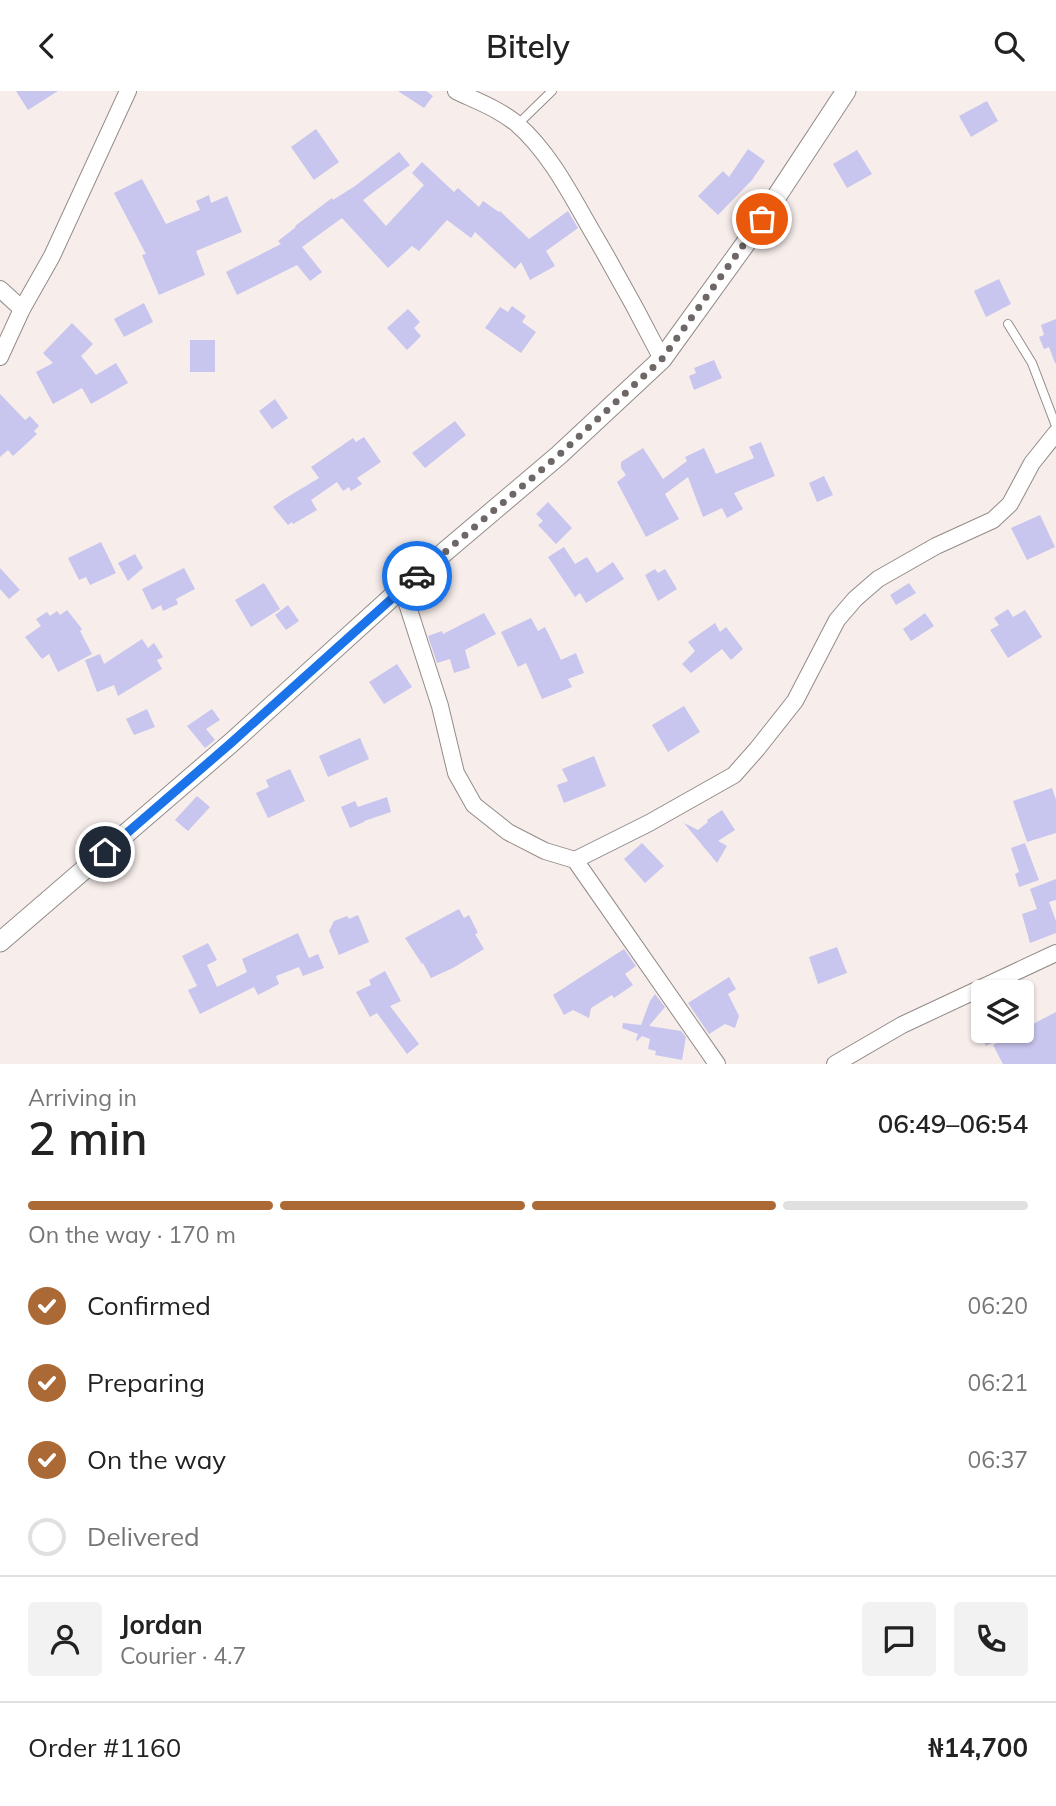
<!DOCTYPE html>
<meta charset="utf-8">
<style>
body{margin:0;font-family:Mulish,sans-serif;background:#f2f2f2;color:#222;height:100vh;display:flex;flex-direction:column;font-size:26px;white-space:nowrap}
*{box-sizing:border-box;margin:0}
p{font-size:23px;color:#767676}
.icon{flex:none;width:38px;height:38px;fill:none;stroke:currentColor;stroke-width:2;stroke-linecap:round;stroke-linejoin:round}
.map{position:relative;height:973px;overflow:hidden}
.sheet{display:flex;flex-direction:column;background:#fff;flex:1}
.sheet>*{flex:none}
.fabs{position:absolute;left:971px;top:889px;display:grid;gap:14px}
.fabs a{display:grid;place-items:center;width:63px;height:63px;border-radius:7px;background:#fff;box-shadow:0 2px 5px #0004;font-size:35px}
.pin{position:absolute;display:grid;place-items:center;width:60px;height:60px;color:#fff;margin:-30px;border:4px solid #fff;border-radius:50%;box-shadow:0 2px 7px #0007}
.courier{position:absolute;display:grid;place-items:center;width:70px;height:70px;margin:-35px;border:5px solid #1a73e8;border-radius:50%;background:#fff;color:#222;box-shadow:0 2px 9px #0007}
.summary em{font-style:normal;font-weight:600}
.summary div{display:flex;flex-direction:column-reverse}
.summary{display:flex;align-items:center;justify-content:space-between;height:119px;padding:0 28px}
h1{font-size:46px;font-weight:600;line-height:52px}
.bar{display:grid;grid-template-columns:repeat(4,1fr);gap:10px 7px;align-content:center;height:84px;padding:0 28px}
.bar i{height:9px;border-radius:5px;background:#e0e0e0}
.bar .current{background:#ab6935}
.bar p{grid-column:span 4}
.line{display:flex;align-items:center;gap:18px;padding:0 28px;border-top:2px solid #e0e0e0}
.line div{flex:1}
.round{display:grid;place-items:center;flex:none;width:74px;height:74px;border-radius:7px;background:#f2f2f2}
ol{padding:0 28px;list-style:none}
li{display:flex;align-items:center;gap:21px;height:77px}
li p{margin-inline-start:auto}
li .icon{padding:7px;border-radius:50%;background:#ab6935;color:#fff;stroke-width:4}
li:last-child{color:#767676}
li i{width:38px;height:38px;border:4px solid #e0e0e0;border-radius:50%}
header{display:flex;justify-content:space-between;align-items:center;height:91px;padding:0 28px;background:#fff;font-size:32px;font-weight:600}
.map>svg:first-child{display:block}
</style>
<header><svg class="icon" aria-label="back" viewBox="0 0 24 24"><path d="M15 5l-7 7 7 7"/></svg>Bitely<svg class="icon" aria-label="search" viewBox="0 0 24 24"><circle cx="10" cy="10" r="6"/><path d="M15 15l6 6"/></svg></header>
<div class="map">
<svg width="1056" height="973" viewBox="0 0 1056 973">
<rect width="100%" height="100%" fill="#f7eeeb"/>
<g fill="#c8c5ee">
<path d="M 16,0 L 58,0 L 28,19 Z"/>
<path d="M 398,0 L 426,0 L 433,5 L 424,17 Z"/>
<path d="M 987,10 L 998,30 L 971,46 L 959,25 Z"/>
<path d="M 316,38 L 339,71 L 314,89 L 291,56 Z"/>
<path d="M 748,58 L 765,70 L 752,89 L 718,124 L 698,105 L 723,80 L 729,86 Z"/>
<path d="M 857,59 L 872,83 L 847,97 L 833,73 Z"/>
<path d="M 399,61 L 410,74 L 363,109 L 386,135 L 424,94 L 412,82 L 422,71 L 454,101 L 458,97 L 479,116 L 483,110 L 499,121 L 500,120 L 529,148 L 568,120 L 578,137 L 546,160 L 555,175 L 530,189 L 521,171 L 515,178 L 475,141 L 471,147 L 447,129 L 419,160 L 412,155 L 388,177 L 342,127 L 302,156 L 322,181 L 310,190 L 297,174 L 237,204 L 226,181 L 281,153 L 278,150 L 296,136 L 295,135 L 332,107 L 333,109 L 355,95 Z"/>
<path d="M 142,88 L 166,133 L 200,119 L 196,110 L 209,104 L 211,112 L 227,105 L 242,141 L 196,160 L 205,184 L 159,204 L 142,164 L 146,163 L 114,102 Z"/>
<path d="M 999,188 L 1011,213 L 986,226 L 974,200 Z"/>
<path d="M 144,212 L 153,231 L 124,246 L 114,228 Z"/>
<path d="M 512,215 L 526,225 L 522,231 L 536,241 L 521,262 L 485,237 L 500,216 L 508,221 Z"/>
<path d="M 408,218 L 420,231 L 414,237 L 421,245 L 407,259 L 387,237 Z"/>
<path d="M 1056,228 L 1056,272 L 1055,272 L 1049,256 L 1044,258 L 1039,246 L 1044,244 L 1041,234 Z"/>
<path d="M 72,232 L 93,253 L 81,265 L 96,284 L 116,272 L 128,292 L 91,313 L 82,297 L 53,313 L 36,281 L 53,272 L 43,262 Z"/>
<rect x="190" y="249" width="25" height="32"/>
<path d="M 714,269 L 722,287 L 694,299 L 689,285 L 696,282 L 694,277 Z"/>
<path d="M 0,303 L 25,329 L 30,325 L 39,335 L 34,340 L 37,343 L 13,365 L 8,359 L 0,366 Z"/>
<path d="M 275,308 L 288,327 L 272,338 L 259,320 Z"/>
<path d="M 455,330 L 466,344 L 425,377 L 412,362 Z"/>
<path d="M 364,346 L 381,371 L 357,387 L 362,393 L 351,400 L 349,396 L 343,400 L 337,391 L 311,409 L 317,419 L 293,433 L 292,431 L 288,434 L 273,416 L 281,410 L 319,387 L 311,376 L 353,347 L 356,351 Z"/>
<path d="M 761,351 L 775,385 L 734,402 L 743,418 L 727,427 L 722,417 L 703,426 L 688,386 L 665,403 L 679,428 L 646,446 L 617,391 L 626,384 L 621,377 L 621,371 L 643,357 L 663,388 L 687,370 L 685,366 L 704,357 L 716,383 L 754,367 L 749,356 Z"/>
<path d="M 824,385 L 833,404 L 817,411 L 809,392 Z"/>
<path d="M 548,411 L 572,437 L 556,453 L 538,434 L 543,430 L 536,423 Z"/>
<path d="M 1040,424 L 1055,456 L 1027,469 L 1011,437 Z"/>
<path d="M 101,451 L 116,482 L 90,494 L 86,486 L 79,489 L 68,467 Z"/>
<path d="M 564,456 L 575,473 L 587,466 L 597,482 L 613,471 L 624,488 L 586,512 L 580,502 L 575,506 L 548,466 Z"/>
<path d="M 135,463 L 143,477 L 128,490 L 118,472 Z"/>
<path d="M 0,477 L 20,499 L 9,508 L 0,498 Z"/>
<path d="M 184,477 L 195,498 L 176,508 L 178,513 L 163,520 L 161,514 L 152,519 L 142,498 Z"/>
<path d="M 655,478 L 658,482 L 665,478 L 677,498 L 658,510 L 645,484 Z"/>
<path d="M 264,492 L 280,518 L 251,536 L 235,509 Z"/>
<path d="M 909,492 L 916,502 L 896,514 L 890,504 Z"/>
<path d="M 288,514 L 299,530 L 286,539 L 275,524 Z"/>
<path d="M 1008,518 L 1013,526 L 1025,519 L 1042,546 L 1008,567 L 990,539 L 999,534 L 994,527 Z"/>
<path d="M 67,519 L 82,538 L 80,540 L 92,563 L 58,581 L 49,563 L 42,568 L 25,546 L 41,535 L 36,528 L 47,521 L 50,525 L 57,520 L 60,524 Z"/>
<path d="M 484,522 L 496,543 L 465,559 L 470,577 L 454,582 L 450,568 L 437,572 L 428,545 L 442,540 L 443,543 Z"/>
<path d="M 925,522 L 934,535 L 911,550 L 903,538 Z"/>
<path d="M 531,527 L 538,540 L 545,536 L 561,569 L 576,562 L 584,582 L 568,588 L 572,596 L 542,608 L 526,572 L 518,576 L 501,541 Z"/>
<path d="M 715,532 L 720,541 L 726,536 L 743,558 L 731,569 L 722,558 L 691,582 L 682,573 L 695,560 L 688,551 Z"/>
<path d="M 142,548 L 148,557 L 154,552 L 163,566 L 157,569 L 162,578 L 118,605 L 114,594 L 97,601 L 85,569 L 100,563 L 104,573 Z"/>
<path d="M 397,573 L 412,596 L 384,613 L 369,591 Z"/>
<path d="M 684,615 L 700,641 L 668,661 L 652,634 Z"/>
<path d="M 147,618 L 155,636 L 134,644 L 126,628 Z"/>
<path d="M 212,618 L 220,629 L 206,638 L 215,649 L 205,657 L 187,635 Z"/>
<path d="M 360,647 L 369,668 L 328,686 L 319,665 Z"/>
<path d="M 594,665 L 606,695 L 564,712 L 557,694 L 568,690 L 562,678 Z"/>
<path d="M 290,678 L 305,710 L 268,727 L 256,702 L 269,696 L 266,689 Z"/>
<path d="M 1052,697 L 1056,709 L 1056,742 L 1027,751 L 1013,710 Z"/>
<path d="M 197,705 L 210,716 L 188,740 L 175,729 Z"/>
<path d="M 387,706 L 391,721 L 364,730 L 364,731 L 350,737 L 341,716 L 355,710 L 358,716 Z"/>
<path d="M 722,719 L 735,739 L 718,750 L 727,755 L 717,772 L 684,732 L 698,739 L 708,731 L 707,729 Z"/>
<path d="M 642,752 L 664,775 L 645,792 L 624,768 Z"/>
<path d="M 1025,752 L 1039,789 L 1019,796 L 1015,783 L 1019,781 L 1011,757 Z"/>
<path d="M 1056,788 L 1056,809 L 1049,811 L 1056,830 L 1056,842 L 1030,852 L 1022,823 L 1037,818 L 1030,798 Z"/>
<path d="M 459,818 L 464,827 L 469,824 L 478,842 L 475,843 L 484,858 L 453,877 L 431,887 L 423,872 L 422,873 L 405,847 Z"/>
<path d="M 358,824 L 369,851 L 339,864 L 329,840 L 334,830 L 347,825 L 349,828 Z"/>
<path d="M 298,842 L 309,867 L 318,863 L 324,877 L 303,885 L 299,876 L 276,885 L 279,893 L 258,904 L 254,896 L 200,923 L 188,899 L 197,895 L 182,865 L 208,852 L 217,869 L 207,874 L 217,896 L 247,881 L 242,868 Z"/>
<path d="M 837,856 L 847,882 L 818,893 L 809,866 Z"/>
<path d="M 624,858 L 636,875 L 625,883 L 633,894 L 614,907 L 612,904 L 591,917 L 589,927 L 573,919 L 564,924 L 553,904 Z"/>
<path d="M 385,880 L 401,910 L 390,915 L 419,953 L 407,963 L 377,922 L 370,926 L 356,901 L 371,894 L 369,889 Z"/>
<path d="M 729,886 L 736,898 L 728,903 L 739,925 L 735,937 L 725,933 L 709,943 L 688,912 Z"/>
<path d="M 655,903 L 665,916 L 649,935 L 681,940 L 686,946 L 682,969 L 655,964 L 656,960 L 648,958 L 650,948 L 642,945 L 637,950 L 636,949 L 638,943 L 622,937 L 623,932 L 641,934 L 650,910 Z"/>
<path d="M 1056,921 L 1056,973 L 1003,973 L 993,954 Z"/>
<path d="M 978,940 L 1016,940 L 986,955 Z"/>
</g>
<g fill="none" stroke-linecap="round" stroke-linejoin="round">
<g stroke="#938b88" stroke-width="10">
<g id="service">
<path d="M 517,34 L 552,0"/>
<path d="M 1008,233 L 1032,272 L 1056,335"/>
</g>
</g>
<g stroke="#938b88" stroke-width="18">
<g id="minor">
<path d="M 456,0 C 477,10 499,18 517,33 C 550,62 571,104 593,142 C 617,183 640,225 662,268"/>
<path d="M 0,198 L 22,218"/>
<path d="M 0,266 L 22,218 L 52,165 L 128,0"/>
<path d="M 402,497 L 440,615 L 456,682 L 474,714 L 508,741 L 545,760 L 575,769 L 717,973"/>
<path d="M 575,769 L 649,732 L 734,684 L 757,658 L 795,610 L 837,529 L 855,508 L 878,488 L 936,455 L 993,429 L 1010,413 L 1032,372 L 1056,342"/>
<path d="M 835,973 L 902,934 L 1056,862"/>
</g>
</g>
<g stroke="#938b88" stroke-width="21">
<path id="tertiary" d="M 0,851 L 231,652 L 402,497 L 559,364 L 662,268 L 748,149 L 846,0"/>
</g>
<use href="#service" stroke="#fff" stroke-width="8"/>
<use href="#minor" stroke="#fff" stroke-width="16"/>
<use href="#tertiary" stroke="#fff" stroke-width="19"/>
</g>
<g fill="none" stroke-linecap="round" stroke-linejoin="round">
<path stroke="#6d6766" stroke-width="7" stroke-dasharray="0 12.6" d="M 417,485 L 559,364 L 662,268 L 762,128"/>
<path stroke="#1a73e8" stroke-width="9" d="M 105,761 L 231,652 L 417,485"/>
</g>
</svg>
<div class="fabs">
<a><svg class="icon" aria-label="layers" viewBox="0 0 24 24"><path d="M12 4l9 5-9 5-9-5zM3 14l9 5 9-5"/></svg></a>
</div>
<div class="pin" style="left:762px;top:128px;background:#ea580c"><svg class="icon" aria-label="bag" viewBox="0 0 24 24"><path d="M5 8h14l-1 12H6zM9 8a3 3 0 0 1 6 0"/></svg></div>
<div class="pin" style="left:105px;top:761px;background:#1f2937"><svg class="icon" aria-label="home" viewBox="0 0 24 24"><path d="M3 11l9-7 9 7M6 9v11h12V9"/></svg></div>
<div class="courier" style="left:417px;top:485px"><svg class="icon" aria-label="car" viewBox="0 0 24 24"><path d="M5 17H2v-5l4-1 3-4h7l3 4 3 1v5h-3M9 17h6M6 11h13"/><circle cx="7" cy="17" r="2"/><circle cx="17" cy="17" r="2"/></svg></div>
</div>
<section class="sheet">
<div class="summary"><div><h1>2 min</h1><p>Arriving in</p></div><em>06:49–06:54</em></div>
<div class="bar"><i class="current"></i><i class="current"></i><i class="current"></i><i></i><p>On the way · 170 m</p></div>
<ol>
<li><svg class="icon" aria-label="check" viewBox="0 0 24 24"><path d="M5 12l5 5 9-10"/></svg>Confirmed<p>06:20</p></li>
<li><svg class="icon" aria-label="check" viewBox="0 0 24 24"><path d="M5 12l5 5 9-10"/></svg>Preparing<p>06:21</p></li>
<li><svg class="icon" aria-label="check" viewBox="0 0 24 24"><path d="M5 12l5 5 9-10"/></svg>On the way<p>06:37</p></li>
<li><i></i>Delivered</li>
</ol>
<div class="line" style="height:126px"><a class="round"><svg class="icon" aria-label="person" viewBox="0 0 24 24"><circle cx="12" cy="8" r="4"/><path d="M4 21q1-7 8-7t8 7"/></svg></a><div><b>Jordan</b><p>Courier · 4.7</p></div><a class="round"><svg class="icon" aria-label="chat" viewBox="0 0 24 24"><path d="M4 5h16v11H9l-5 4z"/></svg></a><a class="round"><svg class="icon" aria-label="phone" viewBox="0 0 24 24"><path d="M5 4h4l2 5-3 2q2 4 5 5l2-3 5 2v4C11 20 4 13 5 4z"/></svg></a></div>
<div class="line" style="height:91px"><div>Order #1160</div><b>₦14,700</b></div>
</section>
